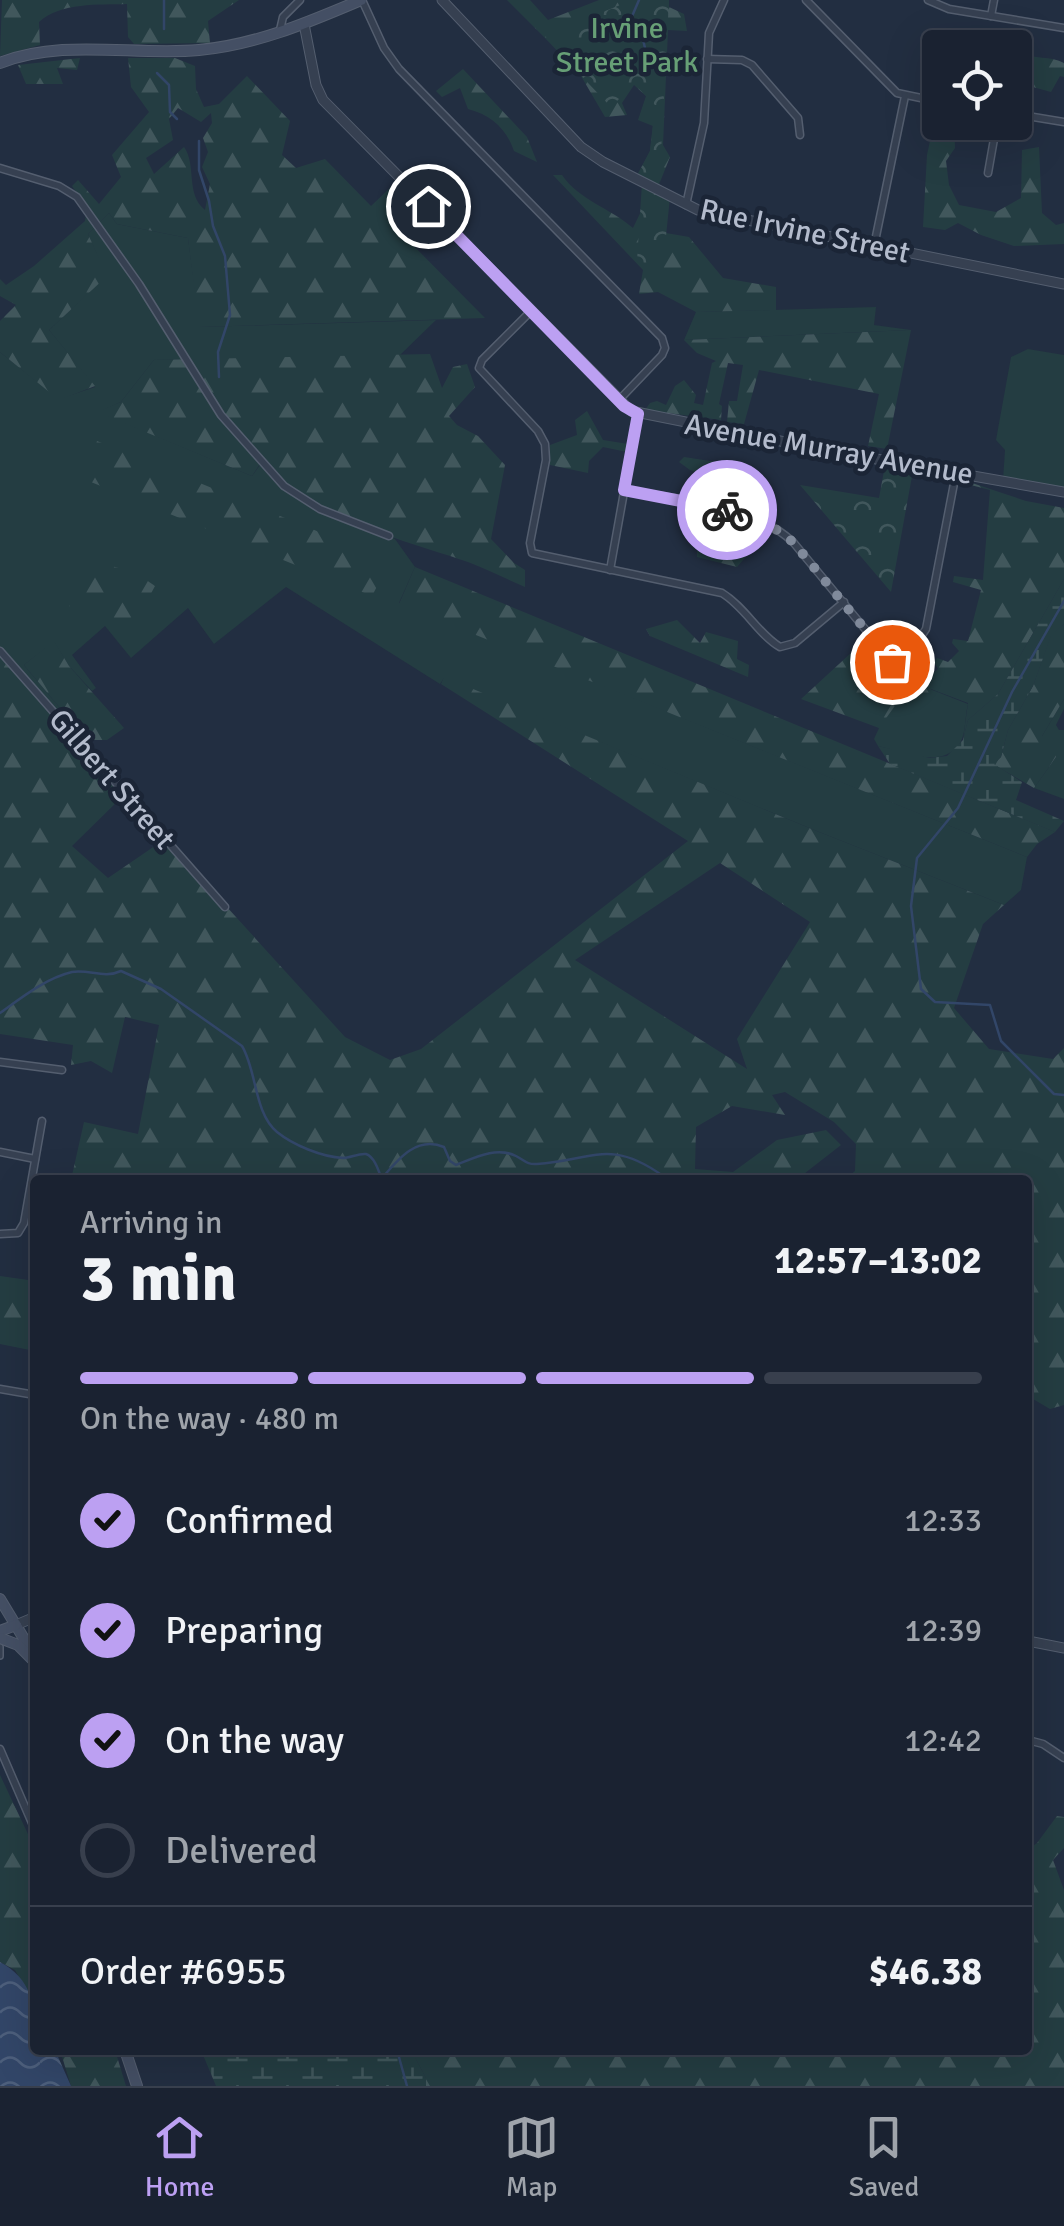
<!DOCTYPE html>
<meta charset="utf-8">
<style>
body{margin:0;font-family:Signika,sans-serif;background:#232a39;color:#f1f3f6;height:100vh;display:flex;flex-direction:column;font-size:38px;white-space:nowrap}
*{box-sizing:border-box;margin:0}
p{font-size:32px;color:#9fa4ab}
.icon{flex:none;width:55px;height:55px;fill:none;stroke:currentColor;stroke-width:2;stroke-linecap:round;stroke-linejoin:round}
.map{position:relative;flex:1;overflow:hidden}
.details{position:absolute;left:30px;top:1175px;width:1002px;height:880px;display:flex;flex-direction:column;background:#1a2231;border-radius:10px;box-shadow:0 10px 40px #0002,0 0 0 2px #383f4d}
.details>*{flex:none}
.tools{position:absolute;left:922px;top:30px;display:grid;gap:20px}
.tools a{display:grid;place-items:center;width:110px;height:110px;border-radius:10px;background:#1a2231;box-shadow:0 10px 40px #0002,0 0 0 2px #383f4d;font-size:50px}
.pin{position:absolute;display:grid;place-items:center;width:85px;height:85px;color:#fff;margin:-42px;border:5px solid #fff;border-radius:50%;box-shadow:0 2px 10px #0007}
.courier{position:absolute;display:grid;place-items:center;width:100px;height:100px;margin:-50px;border:8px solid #bca0f2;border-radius:50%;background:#fff;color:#222;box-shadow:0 2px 12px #0007}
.headline em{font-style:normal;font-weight:700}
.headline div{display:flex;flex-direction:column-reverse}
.headline{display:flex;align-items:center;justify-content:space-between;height:170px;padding:0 50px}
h1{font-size:65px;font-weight:700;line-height:75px}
.bar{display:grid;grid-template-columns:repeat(4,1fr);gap:15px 10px;align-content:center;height:120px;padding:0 50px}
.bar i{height:12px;border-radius:8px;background:#383f4d}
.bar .selected{background:#bca0f2}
.bar p{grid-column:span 4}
.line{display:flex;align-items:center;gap:25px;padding:0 50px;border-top:2px solid #383f4d}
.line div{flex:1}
ol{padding:0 50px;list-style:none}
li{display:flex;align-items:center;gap:30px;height:110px}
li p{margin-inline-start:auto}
li .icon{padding:10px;border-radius:50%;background:#bca0f2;color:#111;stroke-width:4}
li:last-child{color:#9fa4ab}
li i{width:55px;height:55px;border:5px solid #383f4d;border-radius:50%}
.dock{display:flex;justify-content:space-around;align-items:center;height:140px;border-top:2px solid #383f4d;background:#1a2231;font-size:28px;color:#9fa4ab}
.dock a{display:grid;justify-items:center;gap:5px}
.dock .selected{color:#bca0f2}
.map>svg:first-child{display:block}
</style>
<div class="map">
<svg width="1064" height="2086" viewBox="0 0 1064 2086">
<defs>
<pattern id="forest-firs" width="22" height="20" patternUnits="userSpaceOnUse" patternTransform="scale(2.5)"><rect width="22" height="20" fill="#243d42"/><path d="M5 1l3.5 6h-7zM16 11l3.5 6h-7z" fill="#41575c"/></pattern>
<pattern id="wetland-marsh" width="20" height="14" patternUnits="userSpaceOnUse" patternTransform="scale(2.5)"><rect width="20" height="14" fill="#243d42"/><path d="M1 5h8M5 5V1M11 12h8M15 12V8" fill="none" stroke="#41575c"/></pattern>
<pattern id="park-crowns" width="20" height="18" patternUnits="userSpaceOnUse" patternTransform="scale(2.5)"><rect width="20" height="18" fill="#243d42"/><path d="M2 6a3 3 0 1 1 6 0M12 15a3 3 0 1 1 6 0" fill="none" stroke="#41575c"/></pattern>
<pattern id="water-waves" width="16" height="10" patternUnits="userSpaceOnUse" patternTransform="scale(2.5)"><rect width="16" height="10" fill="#324668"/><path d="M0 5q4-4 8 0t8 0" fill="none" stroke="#4d5f7c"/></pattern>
</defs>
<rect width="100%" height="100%" fill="#222e41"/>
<g fill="#243d42">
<path d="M 109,213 L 117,224 L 188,238 L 200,327 L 436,320 L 398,357 L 154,360 L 121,402 L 99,412 L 252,476 L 262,462 L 395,539 L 415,567 L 399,603 L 1027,857 L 1021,890 L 1004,905 L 819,832 L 444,678 L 440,684 L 286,587 L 214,644 L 188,608 L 131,658 L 105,626 L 72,655 L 96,688 L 92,691 L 69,666 L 54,642 L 24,665 L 87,740 L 80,743 L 0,651 L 0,352 L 59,399 L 95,387 L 49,330 L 106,276 L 88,234 Z"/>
<path d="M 876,307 L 874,325 L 911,330 L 684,340 L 696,312 Z"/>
<path d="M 1028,349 L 1064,355 L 1064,492 L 1003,480 L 1005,450 L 996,440 L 1011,357 Z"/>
<path d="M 908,673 L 922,694 L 930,689 L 968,704 C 965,715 966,734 960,743 C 943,770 903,752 878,746 L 874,739 L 879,728 L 866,703 L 894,678 Z"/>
<path d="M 1064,699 L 1064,709 L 1056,725 L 1059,730 L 1064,730 L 1064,799 L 1034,788 L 1056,757 L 1042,736 Z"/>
</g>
<g fill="url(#forest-firs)" fill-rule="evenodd">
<path d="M 2,0 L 239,0 L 208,21 L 210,43 L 134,44 L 128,37 L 127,4 C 98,5 61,2 39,22 L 40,45 L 0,56 Z"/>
<path d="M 507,0 L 530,0 L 548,20 L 599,0 L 669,0 L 669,7 L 684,14 L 687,31 L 668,30 L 663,145 L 670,157 L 660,182 L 639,172 L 650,151 L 653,126 L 638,120 L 646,96 L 634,85 L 622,103 L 627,115 L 605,117 L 581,76 L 574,46 L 545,38 Z"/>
<path d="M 1019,53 C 1034,59 1051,56 1064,63 L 1064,77 L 1060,76 L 1051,92 L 1022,84 L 1015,86 L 1015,54 Z"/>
<path d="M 80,58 L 77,70 L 57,68 L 63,84 L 26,84 L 18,65 Z"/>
<path d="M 128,58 L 175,58 L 195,66 L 196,89 L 204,107 L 219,104 L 247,76 L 290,121 L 282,155 L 296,168 L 325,159 L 371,206 L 393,185 L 406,199 L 396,228 L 485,318 L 199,327 L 188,238 L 117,224 L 109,213 L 88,234 L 107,276 L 49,330 L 95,386 L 59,400 L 0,352 L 0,321 L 16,305 L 0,296 L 0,279 L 6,285 L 34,266 L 85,221 L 87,208 L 72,186 L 78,180 L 99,204 L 121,177 L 112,155 L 149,112 L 131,87 ZM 178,108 L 201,122 L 211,113 L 212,123 L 203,138 L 208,152 L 202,167 L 210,184 L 205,210 C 185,194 197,165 184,147 L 154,174 L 146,158 L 173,140 L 169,119 Z"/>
<path d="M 463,69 L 527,137 L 537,162 L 514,151 C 506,128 491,115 468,109 L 460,88 L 442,97 L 436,91 Z"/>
<path d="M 936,113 L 940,113 L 940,122 L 954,123 L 955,148 L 946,161 L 949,185 L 959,205 L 996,212 L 1021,198 L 1022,150 L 1039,147 L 1042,213 L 1056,225 L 1064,223 L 1064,244 L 1014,246 L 981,235 L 958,223 L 945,230 L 923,227 L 927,155 Z"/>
<path d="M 553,175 L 562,175 C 579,200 610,208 633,228 L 647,199 L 656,226 L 666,233 L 689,237 L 723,278 L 776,287 L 776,310 L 696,312 L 658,292 L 639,294 L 643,270 Z"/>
<path d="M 911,330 L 887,449 L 868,446 L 879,394 L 759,370 L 744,424 L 727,422 L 729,401 L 737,401 L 743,365 L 728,363 L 719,404 L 722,406 L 721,420 L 645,410 L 650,403 L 657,401 L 666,405 L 675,386 L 684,380 L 696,395 L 694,403 L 703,405 L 712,363 L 716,361 L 697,353 L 684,340 Z"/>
<path d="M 430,354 L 442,388 L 453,367 L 467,364 L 475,387 L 449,416 L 457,425 L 478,436 L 505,465 L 491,539 L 514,563 L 525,570 L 525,587 C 506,579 487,569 468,562 C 395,537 316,520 261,462 L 252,476 L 97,412 L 121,402 L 154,360 Z"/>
<path d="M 587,411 L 603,440 L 628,444 L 627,452 L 603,447 L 589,461 L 588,473 L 550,465 L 550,445 L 577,435 L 575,420 Z"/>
<path d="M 97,441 L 390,561 L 372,596 L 86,480 Z"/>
<path d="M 684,457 L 736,465 L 741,472 L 761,474 L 749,488 L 690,470 L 679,462 Z"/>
<path d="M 969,482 L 1026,501 L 1064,508 L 1064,579 L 998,694 L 968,720 L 963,740 L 968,703 L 931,689 L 929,695 L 921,694 L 917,685 L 938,669 L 934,662 L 937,658 L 948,662 L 959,651 L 952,643 L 953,639 L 968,641 L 981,590 L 953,582 L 954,576 L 983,580 L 990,490 L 967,484 Z"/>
<path d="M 712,539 L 719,548 L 729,542 L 743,539 L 749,553 L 737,567 L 697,557 L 697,542 Z"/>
<path d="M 87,559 L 136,573 L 155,586 L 139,616 L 112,622 L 69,606 Z"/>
<path d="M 415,567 L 1055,832 L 1037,844 L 1027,857 L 399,604 Z"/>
<path d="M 677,620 L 700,643 L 706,632 L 738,641 L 737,659 L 749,665 L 748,677 L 650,636 L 646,629 Z"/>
<path d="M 1064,624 L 1064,699 L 1042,736 L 1050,739 L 1056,757 L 1034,788 L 993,764 L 1001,757 L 1008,730 L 1033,686 L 1051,635 Z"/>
<path d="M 54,641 L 69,666 L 124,728 L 107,740 L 87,740 L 24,665 Z"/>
<path d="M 864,641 L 868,647 L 852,662 L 852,669 L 869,691 L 894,678 L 902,696 L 879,728 L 801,699 Z"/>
<path d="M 0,651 L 125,794 L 72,846 L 108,878 L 165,839 L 345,1037 L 390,1060 L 421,1049 L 688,841 L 441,684 L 444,677 L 819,832 L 1004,905 L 983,924 L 954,1008 L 989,1049 L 1053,1059 L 1064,1048 L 1064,1405 L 1050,1409 L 1028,1396 L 1028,1180 L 845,1180 L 855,1171 L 856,1144 L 834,1122 L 785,1092 L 772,1095 L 785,1115 L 732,1106 L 696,1127 L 695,1169 L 733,1172 L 777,1140 L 826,1130 L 841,1145 L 796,1180 L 71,1180 L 84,1122 L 138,1134 L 159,1025 L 125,1017 L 112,1073 L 91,1061 L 71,1065 L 73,1045 L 0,1034 ZM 720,863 L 810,922 L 737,1039 L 747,1069 L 575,960 Z"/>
<path d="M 0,1276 L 35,1281 L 35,1351 L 0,1344 Z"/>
<path d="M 0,1775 L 35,1849 L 35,1997 L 30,1996 L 15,1970 L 0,1962 Z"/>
<path d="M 1057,1816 L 1064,1817 L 1064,1848 L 1053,1860 L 1064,1890 L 1064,2086 L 426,2086 L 426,2078 L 411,2050 L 1028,2050 L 1028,1850 L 1037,1843 Z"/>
<path d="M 60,2050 L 115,2050 L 126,2086 L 71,2086 Z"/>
</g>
<g fill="url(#wetland-marsh)">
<path d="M 1064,579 L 1064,624 L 1051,636 L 1033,686 L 1008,730 L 1001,757 L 994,764 L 1022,782 L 1016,800 L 1064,821 L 1055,832 L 890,764 L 878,746 L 930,758 L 947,756 L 963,740 L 968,720 L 998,694 Z"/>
<path d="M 201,2050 L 411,2050 L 426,2078 L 426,2086 L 216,2086 Z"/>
</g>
<g fill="url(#park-crowns)">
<path d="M 633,0 L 669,0 L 659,191 L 670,197 L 662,275 L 645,272 L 637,261 L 642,183 L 635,179 L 650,151 L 655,105 L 634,84 L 611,107 L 545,38 L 547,34 Z"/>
<path d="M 886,460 L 914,465 L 891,592 L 800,485 L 879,498 Z"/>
</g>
<path fill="url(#water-waves)" d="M 0,1962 C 37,1982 35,2013 35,2050 L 55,2050 L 71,2086 L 0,2086 Z"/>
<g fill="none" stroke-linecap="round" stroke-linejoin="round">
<g stroke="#324668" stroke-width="2.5">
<path d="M 639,0 L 630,21 L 640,27 L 645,48"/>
<path d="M 164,29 L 164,0"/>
<path d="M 157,73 L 169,85 L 170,112 L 177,119"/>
<path d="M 199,141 L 199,170 L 209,201 L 213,226 L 225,256 L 230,315 L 218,352 L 219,377"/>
<path d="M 1064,601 L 1012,692 L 958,808 L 917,858 L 911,906 L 921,989 L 935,1002 L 990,1005 L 1001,1041 L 1054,1094 L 1064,1095"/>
<path d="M 0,1013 C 21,998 46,978 72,972 C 89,969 104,979 121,971 L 161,989 L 242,1046 C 257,1071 254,1113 277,1132 C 293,1145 322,1157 343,1158 C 350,1158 359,1153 366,1154 C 375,1157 379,1172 382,1180"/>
<path d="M 383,1177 C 399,1158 417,1136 444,1147 L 450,1161 L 456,1165 C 474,1158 496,1146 516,1156 C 524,1160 527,1165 537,1164 C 593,1160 610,1138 663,1176"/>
<path d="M 397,2050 L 407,2086"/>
</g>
<g stroke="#545e6f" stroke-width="8">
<path id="pedestrian" d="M 0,1647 L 0,1656"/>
</g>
<g stroke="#545e6f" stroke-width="9">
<g id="minor">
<path d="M 362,0 L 384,48 L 399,69 L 662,338 L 665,348 L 662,355 L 619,400"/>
<path d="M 806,0 L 897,93 L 940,102"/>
<path d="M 928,0 L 949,9 L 1064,28"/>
<path d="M 991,16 L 994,0"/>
<path d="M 280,30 L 283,17 L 300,0"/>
<path d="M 707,59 L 742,60 L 752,65 L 798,118 L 800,135"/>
<path d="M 1015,114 L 1064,122"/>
<path d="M 0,168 L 59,186 L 77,197 L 139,284 L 221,415 L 284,486 L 320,509 L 389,536"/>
<path d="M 988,173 L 997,122"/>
<path d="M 686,205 L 704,123 L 709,33 L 724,0"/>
<path d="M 874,246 L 905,96"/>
<path d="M 531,311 L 482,360 L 479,368 L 538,431 L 545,444 L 546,460 L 530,543 L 532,553 L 722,593 C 745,607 759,635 780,647 L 795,643 L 844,602"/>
<path d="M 624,490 C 680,501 750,502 793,542 L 903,675"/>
<path d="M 610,570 L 638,414"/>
<path d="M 0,651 L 225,907"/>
<path d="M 892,662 L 918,641 L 926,629 L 956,473"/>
<path d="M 0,1062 L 62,1070"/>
<path d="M 0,1152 L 35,1159"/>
<path d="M 0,1234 L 18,1233 L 24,1223 L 42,1121"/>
<path d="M 0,1389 L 35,1395"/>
<path d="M 1028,1740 L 1043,1744 L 1064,1758"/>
<path d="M 0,1749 L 35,1830"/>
</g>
</g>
<g stroke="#545e6f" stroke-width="11">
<g id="tertiary">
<path d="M 442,0 L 581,147 L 603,162 L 698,210 L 1064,284"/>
<path d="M 304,24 L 316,85 L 323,100 L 631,411 L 825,450 L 1064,492"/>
<path d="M 16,1625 L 35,1617"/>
<path d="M 1028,1641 L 1064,1648"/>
</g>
</g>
<g stroke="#545e6f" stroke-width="12">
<g id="secondary">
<path d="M 0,63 C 62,38 134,56 199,50 C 256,45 309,22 361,0"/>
<path d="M 0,1599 L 35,1657"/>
<path d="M 0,1631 L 16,1625"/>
<path d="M 0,1638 L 18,1645 L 32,1659"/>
<path d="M 125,2050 L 137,2086"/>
</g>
</g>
<use href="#pedestrian" stroke="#364051" stroke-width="5"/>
<use href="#minor" stroke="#364051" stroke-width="6"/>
<use href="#tertiary" stroke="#364051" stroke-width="9"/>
<use href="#secondary" stroke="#444f64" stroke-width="10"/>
</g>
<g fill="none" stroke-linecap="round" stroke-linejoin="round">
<path stroke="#808a9b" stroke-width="10" stroke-dasharray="0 18" d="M 727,510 L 763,520 L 793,542 L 892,662"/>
<path stroke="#bca0f2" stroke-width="12" d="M 428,206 L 624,406 L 638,414 L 624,490 L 727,510"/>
</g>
<g text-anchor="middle" stroke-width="9" stroke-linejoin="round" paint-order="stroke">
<g font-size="30" fill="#679f76" stroke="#1b2536">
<text x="627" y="38">Irvine<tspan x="627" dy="34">Street Park</tspan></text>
</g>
<g font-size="30" fill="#b3bbcc" stroke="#1b2536">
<text transform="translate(805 231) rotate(12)" y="10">Rue Irvine Street</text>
<text transform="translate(829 449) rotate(10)" y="10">Avenue Murray Avenue</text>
<text transform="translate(112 779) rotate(49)" y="10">Gilbert Street</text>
</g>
</g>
</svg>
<div class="tools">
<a><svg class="icon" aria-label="locate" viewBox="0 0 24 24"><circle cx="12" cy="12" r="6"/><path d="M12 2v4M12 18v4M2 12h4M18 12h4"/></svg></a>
</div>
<div class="pin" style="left:892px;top:662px;background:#ea580c"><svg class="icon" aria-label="bag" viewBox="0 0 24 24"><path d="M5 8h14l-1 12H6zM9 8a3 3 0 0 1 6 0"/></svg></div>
<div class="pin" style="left:428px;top:206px;background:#1f2937"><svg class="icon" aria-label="home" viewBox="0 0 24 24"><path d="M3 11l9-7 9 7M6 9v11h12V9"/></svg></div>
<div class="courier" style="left:727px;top:510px"><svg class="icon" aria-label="bike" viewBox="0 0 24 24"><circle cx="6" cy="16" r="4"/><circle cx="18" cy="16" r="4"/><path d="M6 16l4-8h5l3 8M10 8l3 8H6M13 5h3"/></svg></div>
<section class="details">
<div class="headline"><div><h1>3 min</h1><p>Arriving in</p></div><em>12:57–13:02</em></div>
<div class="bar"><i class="selected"></i><i class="selected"></i><i class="selected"></i><i></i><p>On the way · 480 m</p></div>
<ol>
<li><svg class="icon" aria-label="check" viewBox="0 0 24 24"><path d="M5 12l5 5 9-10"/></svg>Confirmed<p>12:33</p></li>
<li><svg class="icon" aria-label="check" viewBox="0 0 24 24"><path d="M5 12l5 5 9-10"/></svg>Preparing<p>12:39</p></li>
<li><svg class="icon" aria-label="check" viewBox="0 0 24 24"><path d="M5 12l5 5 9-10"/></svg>On the way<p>12:42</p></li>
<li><i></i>Delivered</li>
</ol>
<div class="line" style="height:130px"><div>Order #6955</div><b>$46.38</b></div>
</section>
</div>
<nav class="dock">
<a class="selected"><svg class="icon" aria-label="home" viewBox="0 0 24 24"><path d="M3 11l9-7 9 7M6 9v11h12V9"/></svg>Home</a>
<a><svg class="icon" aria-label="map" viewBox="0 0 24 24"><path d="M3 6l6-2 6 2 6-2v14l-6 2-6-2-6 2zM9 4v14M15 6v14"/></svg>Map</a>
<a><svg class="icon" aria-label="saved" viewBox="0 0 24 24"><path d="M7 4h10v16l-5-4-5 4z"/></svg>Saved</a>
</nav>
